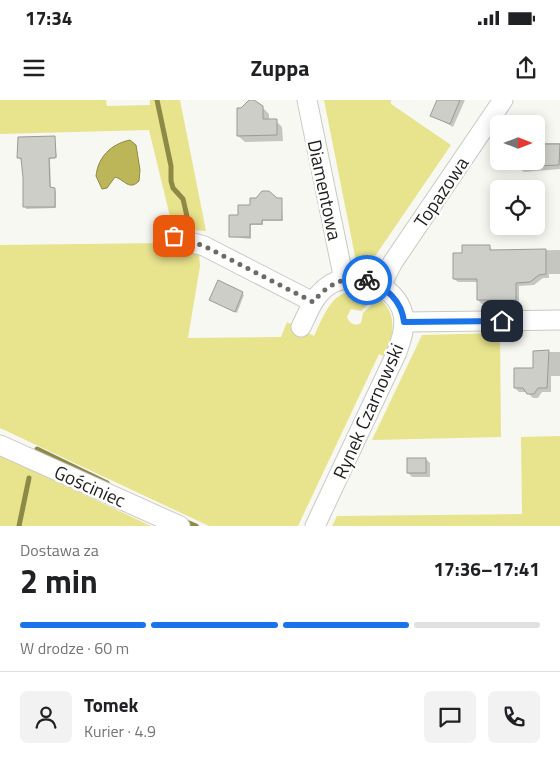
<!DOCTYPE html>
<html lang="pl">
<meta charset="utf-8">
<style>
body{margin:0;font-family:"Titillium Web",sans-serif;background:#f2f2f2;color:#202124;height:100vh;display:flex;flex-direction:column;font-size:19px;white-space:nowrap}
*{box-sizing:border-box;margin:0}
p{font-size:16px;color:#757577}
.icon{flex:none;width:28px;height:28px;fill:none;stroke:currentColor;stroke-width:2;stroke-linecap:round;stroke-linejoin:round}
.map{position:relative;height:426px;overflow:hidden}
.side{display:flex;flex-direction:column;background:#fff;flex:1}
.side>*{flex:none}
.needle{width:32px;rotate:90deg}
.fabs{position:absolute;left:490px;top:15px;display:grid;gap:10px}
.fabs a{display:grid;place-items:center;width:55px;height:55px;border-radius:8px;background:#fff;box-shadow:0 2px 12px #0003;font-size:25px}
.pin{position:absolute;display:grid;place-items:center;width:42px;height:42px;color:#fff;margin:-21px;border-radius:10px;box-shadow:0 2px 8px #0006}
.courier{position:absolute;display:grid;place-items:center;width:50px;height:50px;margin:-25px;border:4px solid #1a73e8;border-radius:50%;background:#fff;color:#222;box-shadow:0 1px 6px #0007}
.headline em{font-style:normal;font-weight:700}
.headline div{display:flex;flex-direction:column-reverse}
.headline{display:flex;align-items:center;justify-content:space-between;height:85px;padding:0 20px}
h1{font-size:32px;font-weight:700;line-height:38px}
.bar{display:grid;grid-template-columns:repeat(4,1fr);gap:8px 5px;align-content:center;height:60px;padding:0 20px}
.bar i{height:6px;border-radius:4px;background:#e0e0e0}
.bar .on{background:#1a73e8}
.bar p{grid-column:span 4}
.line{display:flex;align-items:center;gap:12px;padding:0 20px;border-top:1px solid #e0e0e0}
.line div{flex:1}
.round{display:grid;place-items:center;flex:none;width:52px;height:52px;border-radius:8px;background:#f2f2f2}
.status{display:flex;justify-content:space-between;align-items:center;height:35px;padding:0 25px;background:#fff;direction:ltr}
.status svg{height:14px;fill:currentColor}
header{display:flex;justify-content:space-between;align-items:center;height:65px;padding:0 20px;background:#fff;font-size:22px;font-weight:700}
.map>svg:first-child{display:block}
</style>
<div class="status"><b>17:34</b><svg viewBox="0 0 49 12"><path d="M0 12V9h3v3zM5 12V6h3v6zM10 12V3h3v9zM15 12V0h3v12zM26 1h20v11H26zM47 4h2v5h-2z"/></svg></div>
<header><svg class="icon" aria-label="menu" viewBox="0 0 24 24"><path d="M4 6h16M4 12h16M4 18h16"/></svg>Zuppa<svg class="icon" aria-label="share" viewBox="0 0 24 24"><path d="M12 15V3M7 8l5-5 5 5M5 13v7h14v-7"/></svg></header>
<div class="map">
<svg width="560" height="426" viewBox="0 0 560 426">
<rect width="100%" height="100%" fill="#f8f8f2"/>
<g fill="#e8e38d">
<path d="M 0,0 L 106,0 L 107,6 L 150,5 L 150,0 L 180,0 L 206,131 L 173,129 L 149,30 L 0,34 Z"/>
<path d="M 324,0 L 391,0 L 391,4 L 451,45 L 371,162 L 356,161 Z"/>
<path d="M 165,143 L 199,153 L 200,166 L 188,238 L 281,237 L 287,222 L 314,236 C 328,206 337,180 376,197 L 361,211 L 351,209 L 347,217 C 349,223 355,227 361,223 L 363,213 L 379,198 C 399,215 393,236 385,257 L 379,254 L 298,426 L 209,426 L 0,328 L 0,145 Z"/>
<path d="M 500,233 L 501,337 L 372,340 L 422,235 Z"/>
<path d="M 560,336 L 560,426 L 332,426 L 337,416 L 522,414 L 521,337 Z"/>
<path d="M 0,355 L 151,426 L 0,426 Z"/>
</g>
<path fill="#bcb659" stroke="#8d8947" d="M 130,40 L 136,45 L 140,70 L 139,81 C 129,91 125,80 115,77 L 107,88 L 102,89 L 96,76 C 98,57 111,44 130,40 Z"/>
<g fill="#0003">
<path d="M 439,0 L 465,0 L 453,27 L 432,15 Z"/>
<path d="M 262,7 L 269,14 L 269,20 L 276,21 L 282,27 L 283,41 L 245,42 L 238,36 Z"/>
<path d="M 54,37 L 57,58 L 50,59 L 51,89 L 56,91 L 56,108 L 26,109 L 22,60 L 18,58 Z"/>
<path d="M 536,43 L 560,43 L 560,69 L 524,72 L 519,68 L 519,61 L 536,61 Z"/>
<path d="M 281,99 L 283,121 L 263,121 L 263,125 L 251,125 L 251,139 L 231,137 L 239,116 L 251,107 Z"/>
<path d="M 489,146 L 493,151 L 560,150 L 560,174 L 549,174 L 549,178 L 543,178 L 534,185 L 519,186 L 519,203 L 482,204 L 478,200 L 478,182 L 458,182 L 454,179 L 464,154 Z"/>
<path d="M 218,182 L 244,195 L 237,213 L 211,200 Z"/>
<path d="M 534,252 L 560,252 L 560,276 L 551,276 L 551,292 L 542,292 L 538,298 L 533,298 L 527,292 L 519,292 L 515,288 L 535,269 Z"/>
<path d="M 426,359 L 430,363 L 430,377 L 412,377 L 408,373 Z"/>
</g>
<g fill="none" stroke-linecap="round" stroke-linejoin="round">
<g stroke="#8d8947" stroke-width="5">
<path d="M 157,0 L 171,66 L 171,81 L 173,88 L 183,99 L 189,125"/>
<path d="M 37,349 L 107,383"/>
<path d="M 182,420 L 196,426"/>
<path d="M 19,426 L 29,378"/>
</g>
</g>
<g fill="#cecec9" stroke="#9b9b96">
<path d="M 249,0 L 254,0 L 263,6 L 263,19 L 277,19 L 277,35 L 237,36 L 237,8 L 241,8 Z"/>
<path d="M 437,0 L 460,0 L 450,24 L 430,16 Z"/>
<path d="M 55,36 L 56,56 L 55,58 L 49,58 L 50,87 L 55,88 L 55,107 L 23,107 L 23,78 L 21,58 L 17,58 L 18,37 Z"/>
<path d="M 536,44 L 560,44 L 559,65 L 536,66 Z"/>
<path d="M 262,91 L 269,91 L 277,98 L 282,98 L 282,120 L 262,120 L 262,124 L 250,124 L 250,137 L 229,137 L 229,115 L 238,115 L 238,105 L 250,105 L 250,98 L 256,98 Z"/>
<path d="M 462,145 L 490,145 L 490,150 L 546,149 L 546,174 L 539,175 L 530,182 L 516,183 L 516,200 L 477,200 L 477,179 L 453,179 L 453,153 L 462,153 Z"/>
<path d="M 218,180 L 243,192 L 235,212 L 209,200 Z"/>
<path d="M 549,250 L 547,288 L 538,288 L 534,294 L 527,294 L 523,288 L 514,288 L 514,268 L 533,268 L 533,251 Z"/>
<rect x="407" y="358" width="19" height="15"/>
</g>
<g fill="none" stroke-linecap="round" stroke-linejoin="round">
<g stroke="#cac9c4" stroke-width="21">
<g id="minor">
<path d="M 307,0 L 344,180"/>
<path d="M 166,135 L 204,146 L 313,202"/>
<path d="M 381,185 L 393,162 L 503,0"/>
<path d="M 404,222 L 560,220"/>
<path d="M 301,227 C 308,213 314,195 328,186 C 353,168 396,184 403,214 C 406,227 401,240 397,252 L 315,426"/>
<path d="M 0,345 L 180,426"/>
</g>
</g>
<use href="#minor" stroke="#fff" stroke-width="19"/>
</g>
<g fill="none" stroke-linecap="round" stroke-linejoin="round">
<path stroke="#6b6b68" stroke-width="5" stroke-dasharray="0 9" d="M 174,136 L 204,146 L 313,202 C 327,185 344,175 367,180"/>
<path stroke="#1a73e8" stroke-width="6" d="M 367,180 C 386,187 402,201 404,222 L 502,221"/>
</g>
<g text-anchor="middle" stroke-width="5" stroke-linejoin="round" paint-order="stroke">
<g font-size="19" fill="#1f1f1e" stroke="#fff">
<text transform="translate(325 90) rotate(78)" y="7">Diamentowa</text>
<text transform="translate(441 92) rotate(-56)" y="7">Topazowa</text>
<text transform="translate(368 311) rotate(-66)" y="7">Rynek Czarnowski</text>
<text transform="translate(90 386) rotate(24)" y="7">Gościniec</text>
</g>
</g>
</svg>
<div class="fabs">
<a><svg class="needle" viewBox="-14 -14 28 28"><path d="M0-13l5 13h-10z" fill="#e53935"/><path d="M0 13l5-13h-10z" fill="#757577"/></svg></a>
<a><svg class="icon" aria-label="locate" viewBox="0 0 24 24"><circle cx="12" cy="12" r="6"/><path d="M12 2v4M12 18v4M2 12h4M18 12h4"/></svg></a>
</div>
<div class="pin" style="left:174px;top:136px;background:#ea580c"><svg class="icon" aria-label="bag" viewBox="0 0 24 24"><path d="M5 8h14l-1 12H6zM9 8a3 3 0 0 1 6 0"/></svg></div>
<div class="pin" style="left:502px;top:221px;background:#1f2937"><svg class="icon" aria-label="home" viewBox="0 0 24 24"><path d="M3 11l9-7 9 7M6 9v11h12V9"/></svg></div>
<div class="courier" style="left:367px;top:180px"><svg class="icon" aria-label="bike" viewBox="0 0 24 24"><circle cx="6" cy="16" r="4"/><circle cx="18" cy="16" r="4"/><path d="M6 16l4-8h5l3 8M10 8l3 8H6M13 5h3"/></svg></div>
</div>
<section class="side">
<div class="headline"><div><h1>2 min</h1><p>Dostawa za</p></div><em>17:36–17:41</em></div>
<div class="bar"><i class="on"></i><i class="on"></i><i class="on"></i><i></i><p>W drodze · 60 m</p></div>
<div class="line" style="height:90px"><a class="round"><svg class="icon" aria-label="person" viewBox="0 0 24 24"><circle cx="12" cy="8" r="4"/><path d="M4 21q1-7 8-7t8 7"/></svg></a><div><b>Tomek</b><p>Kurier · 4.9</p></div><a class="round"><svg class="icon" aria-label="chat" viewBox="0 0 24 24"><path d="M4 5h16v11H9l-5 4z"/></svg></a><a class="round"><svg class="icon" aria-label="phone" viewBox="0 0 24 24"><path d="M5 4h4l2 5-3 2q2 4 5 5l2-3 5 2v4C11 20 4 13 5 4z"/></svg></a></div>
</section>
